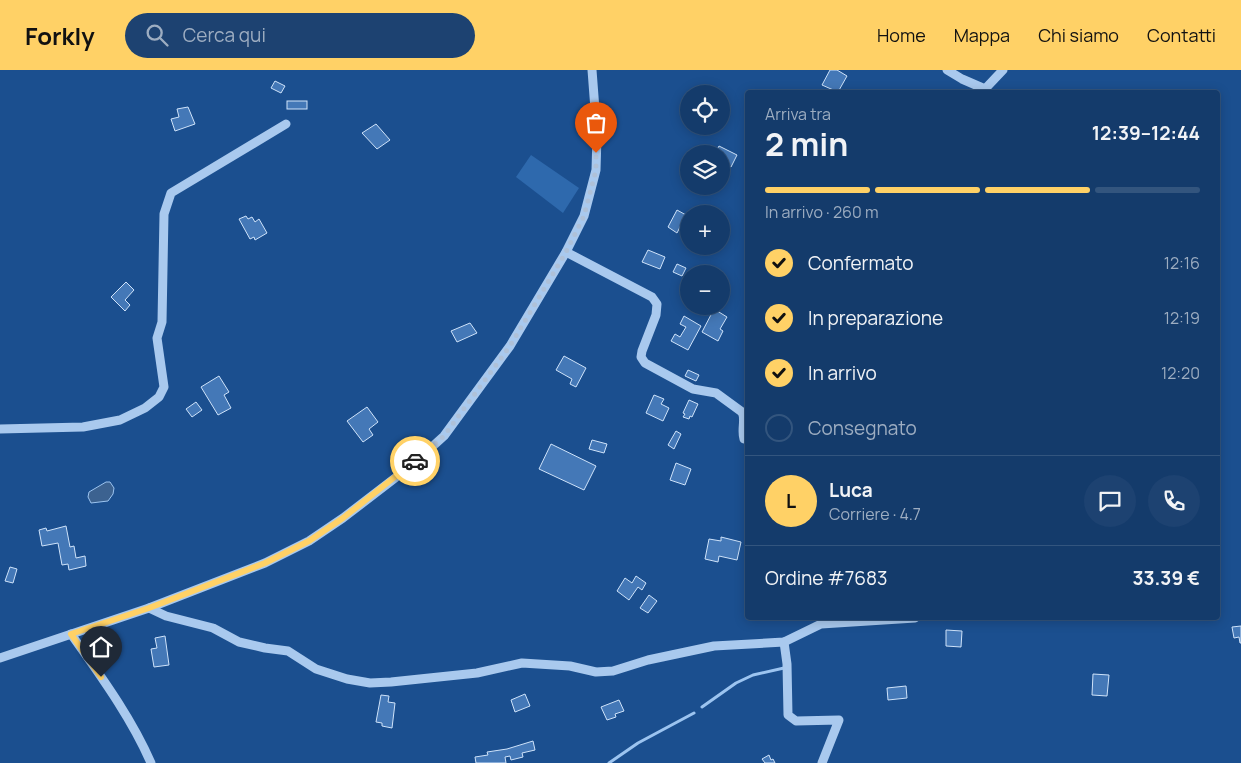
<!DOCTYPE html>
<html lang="it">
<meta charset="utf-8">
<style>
body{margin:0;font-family:Manrope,sans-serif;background:#1d4271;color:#f1f3f6;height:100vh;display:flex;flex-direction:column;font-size:19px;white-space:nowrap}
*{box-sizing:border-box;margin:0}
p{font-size:16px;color:#9dadc1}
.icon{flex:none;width:28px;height:28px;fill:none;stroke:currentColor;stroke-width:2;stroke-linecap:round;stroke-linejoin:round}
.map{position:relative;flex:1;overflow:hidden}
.details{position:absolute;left:745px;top:20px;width:475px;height:530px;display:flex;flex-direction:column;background:#143b6b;border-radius:5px;box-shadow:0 2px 12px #0003,0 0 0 1px #33557e}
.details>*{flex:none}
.fabs{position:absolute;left:680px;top:15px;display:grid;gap:10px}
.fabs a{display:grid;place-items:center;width:50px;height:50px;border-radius:50%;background:#143b6b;box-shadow:0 2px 12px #0003,0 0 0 1px #33557e;font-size:25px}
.pin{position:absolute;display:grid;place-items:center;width:42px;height:42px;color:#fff;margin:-51px -21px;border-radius:50% 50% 50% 0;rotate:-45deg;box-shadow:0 0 5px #0007}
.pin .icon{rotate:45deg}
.courier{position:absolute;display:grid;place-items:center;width:50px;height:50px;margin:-25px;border:4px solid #ffd166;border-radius:50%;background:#fff;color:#222;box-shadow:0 1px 6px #0007}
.overview em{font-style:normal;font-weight:700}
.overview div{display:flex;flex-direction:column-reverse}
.overview{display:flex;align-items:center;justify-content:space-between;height:85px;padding:0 20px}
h1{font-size:32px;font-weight:700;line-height:38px}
.bar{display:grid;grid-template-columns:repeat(4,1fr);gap:8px 5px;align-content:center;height:60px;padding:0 20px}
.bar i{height:6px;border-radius:4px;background:#33557e}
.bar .current{background:#ffd166}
.bar p{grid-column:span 4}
.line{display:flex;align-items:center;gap:12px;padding:0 20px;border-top:1px solid #33557e}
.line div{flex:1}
.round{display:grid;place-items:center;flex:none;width:52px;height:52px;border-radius:26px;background:#1d4271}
ol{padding:0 20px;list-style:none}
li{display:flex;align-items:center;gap:15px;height:55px}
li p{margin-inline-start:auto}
li .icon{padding:5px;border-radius:50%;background:#ffd166;color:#111;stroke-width:4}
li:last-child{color:#9dadc1}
li i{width:28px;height:28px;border:2px solid #33557e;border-radius:50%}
header{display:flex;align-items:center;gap:30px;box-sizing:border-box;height:70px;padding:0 25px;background:#ffd166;color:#111}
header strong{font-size:24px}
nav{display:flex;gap:28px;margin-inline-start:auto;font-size:18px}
.search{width:350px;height:45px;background:#1d4271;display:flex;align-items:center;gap:12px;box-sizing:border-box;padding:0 18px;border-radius:28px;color:#9dadc1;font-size:19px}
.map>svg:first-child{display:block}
</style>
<header>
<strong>Forkly</strong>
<div class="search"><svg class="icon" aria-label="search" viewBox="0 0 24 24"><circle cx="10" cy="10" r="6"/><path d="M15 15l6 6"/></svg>Cerca qui</div>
<nav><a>Home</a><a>Mappa</a><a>Chi siamo</a><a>Contatti</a></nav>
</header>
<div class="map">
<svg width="1241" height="693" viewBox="0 0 1241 693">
<rect width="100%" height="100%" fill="#1b4f8f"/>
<path fill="#2e69ad" d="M 531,85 L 579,118 L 563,143 L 516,107 Z"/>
<path fill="#3c6290" stroke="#9cc4f0" d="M 106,412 L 110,412 L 114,418 L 113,424 L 108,431 L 91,433 L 88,427 L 89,422 Z"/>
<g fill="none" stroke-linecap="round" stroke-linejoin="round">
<g stroke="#9cc4f0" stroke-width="3">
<path d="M 702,637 L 736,613 L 753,605 L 784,598"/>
<path d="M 609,693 L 638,673 L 694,643"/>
</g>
</g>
<g fill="#4478b7" stroke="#cfe3fa">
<path d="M 830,0 L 837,0 L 847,6 L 838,22 L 822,15 Z"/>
<path d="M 275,11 L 285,16 L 281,23 L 271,18 Z"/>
<rect x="287" y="31" width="20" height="8"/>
<path d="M 188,37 L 195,54 L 175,61 L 171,49 L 179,47 L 177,39 Z"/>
<path d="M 376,54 L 390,70 L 377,79 L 362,63 Z"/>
<path d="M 719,76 L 737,85 L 731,97 L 721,92 L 721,84 L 705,83 L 708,77 L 716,81 Z"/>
<path d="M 677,140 L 686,145 L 677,163 L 668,157 Z"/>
<path d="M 246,146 L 248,149 L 252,147 L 255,152 L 259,149 L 267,163 L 255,170 L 254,167 L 250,169 L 239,149 Z"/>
<path d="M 648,180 L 665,187 L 660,199 L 642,192 Z"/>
<path d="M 677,194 L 686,198 L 682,206 L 673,202 Z"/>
<path d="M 126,212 L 134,220 L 125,230 L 130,235 L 125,241 L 111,227 Z"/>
<path d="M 714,239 L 727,247 L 720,259 L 723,261 L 718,271 L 702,262 Z"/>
<path d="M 684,246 L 701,256 L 688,280 L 671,271 L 675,264 L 680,267 L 686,257 L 680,254 Z"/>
<path d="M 470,253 L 477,263 L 457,272 L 451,261 Z"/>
<path d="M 564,286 L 586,298 L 576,317 L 570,314 L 572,309 L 556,300 Z"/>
<path d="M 688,300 L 699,305 L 696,311 L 685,306 Z"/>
<path d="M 219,306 L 229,322 L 224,325 L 231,338 L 218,345 L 201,317 Z"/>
<path d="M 654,325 L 664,329 L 661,334 L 669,338 L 663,351 L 646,343 Z"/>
<path d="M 689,330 L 698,334 L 692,347 L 690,346 L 689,349 L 683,347 L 685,344 L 683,343 Z"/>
<path d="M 196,332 L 202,340 L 192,347 L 186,339 Z"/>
<path d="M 367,337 L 378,352 L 369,359 L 373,365 L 363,372 L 347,351 Z"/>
<path d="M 676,361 L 681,364 L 674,379 L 668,375 Z"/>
<path d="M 592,370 L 607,374 L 604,383 L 589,379 Z"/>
<path d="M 551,374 L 596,396 L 584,420 L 539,399 Z"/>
<path d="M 676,393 L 691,399 L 685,415 L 670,410 Z"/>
<path d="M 66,456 L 70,477 L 74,476 L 76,488 L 85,486 L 86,496 L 69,500 L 68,494 L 62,495 L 58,473 L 42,476 L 39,460 L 46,458 L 47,461 Z"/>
<path d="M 721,467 L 741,472 L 737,490 L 719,486 L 718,492 L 705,489 L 709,469 L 721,471 Z"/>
<path d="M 10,497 L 17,499 L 13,513 L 5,511 Z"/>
<path d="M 636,506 L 646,513 L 642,520 L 638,517 L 629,530 L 617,521 L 625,508 L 632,513 Z"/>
<path d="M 649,525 L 657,531 L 648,543 L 640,538 Z"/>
<path d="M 1241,556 L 1241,573 L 1240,573 L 1239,567 L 1234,568 L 1232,557 Z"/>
<path d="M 946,560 L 962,561 L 961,577 L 946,576 Z"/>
<path d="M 165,566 L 169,595 L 154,597 L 151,579 L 157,578 L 155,568 Z"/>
<path d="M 1093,604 L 1109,605 L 1107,626 L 1092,625 Z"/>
<path d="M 906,616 L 907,628 L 888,630 L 887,618 Z"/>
<path d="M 525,624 L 530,636 L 515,642 L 511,630 Z"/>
<path d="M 381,625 L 389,626 L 388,632 L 395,633 L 392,658 L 382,656 L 382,653 L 376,652 Z"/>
<path d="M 619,630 L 624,641 L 615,644 L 616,647 L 607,650 L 601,637 Z"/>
<path d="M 533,671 L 535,680 L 522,683 L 523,687 L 511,690 L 510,686 L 505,687 L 506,693 L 476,693 L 475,687 L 488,685 L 487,682 L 507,679 Z"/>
<path d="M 769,685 L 771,690 L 773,689 L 775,693 L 765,693 L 762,689 Z"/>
</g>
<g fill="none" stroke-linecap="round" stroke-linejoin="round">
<g stroke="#a9c9ee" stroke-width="9">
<path d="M 947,0 L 962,9 L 985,19 L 1003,0"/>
<path d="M 566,182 L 652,227 L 657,234 L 656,245 L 642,281 L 641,287 L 645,293 L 693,319 L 716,323 L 742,342 C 746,349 741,360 744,369"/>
<path d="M 0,359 L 83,357 L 120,350 L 145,338 L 159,327 L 164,317 L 157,268 L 162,252 L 164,144 L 171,123 L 286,54"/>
<path d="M 149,538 L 166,546 L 213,558 L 239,572 L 265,578 L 288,581 L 316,599 L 347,609 L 370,613 L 391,612 L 477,603 L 522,593 L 570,596 L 596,602 L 613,601 L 648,590 L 714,576 L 784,572 L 821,554 L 915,548"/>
<path d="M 71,564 C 100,605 131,647 151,693"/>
<path d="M 784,572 L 787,594 L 788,645 L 796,651 L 839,650 L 822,693"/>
<path d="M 0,588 L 149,538 L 265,493 L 309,471 L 343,448 L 412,395 L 444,366 L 510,276 L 566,182 L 584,146 L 596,100 L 597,66 L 592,0"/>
</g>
</g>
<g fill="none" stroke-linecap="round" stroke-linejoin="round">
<path stroke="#afc1d8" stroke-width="5" stroke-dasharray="0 9" d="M 415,391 L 444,366 L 510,276 L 566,182 L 584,146 L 596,100 L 596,83"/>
<path stroke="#ffd166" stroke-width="6" d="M 101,607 L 71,564 L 149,538 L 265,493 L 309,471 L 343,448 L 415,391"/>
</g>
</svg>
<div class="fabs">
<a><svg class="icon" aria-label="locate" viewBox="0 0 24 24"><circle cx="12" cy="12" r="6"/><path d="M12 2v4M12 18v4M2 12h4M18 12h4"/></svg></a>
<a><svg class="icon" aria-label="layers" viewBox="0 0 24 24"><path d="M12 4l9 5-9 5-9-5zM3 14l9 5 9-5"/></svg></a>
<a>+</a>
<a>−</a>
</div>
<div class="pin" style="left:596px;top:83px;background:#ea580c"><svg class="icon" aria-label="bag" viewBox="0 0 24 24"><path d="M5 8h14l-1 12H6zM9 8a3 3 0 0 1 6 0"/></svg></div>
<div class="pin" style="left:101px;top:607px;background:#1f2937"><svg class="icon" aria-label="home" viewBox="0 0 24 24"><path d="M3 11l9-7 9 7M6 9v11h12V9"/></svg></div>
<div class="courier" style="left:415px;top:391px"><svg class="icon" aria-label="car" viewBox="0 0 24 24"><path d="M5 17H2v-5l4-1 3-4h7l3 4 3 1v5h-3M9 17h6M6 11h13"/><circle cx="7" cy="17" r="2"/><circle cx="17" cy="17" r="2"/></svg></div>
<section class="details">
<div class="overview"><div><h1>2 min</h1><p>Arriva tra</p></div><em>12:39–12:44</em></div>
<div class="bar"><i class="current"></i><i class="current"></i><i class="current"></i><i></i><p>In arrivo · 260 m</p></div>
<ol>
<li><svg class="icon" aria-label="check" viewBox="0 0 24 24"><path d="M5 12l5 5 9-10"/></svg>Confermato<p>12:16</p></li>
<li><svg class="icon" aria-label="check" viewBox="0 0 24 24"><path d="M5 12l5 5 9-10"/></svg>In preparazione<p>12:19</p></li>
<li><svg class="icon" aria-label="check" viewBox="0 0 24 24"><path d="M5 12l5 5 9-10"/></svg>In arrivo<p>12:20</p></li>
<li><i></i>Consegnato</li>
</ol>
<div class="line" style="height:90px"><b class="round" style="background:#ffd166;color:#111">L</b><div><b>Luca</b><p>Corriere · 4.7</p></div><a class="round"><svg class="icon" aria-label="chat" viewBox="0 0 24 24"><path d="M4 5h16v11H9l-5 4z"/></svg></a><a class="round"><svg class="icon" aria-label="phone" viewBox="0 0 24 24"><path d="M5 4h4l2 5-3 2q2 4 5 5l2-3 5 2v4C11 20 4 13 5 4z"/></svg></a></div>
<div class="line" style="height:65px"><div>Ordine #7683</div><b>33.39 €</b></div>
</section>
</div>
